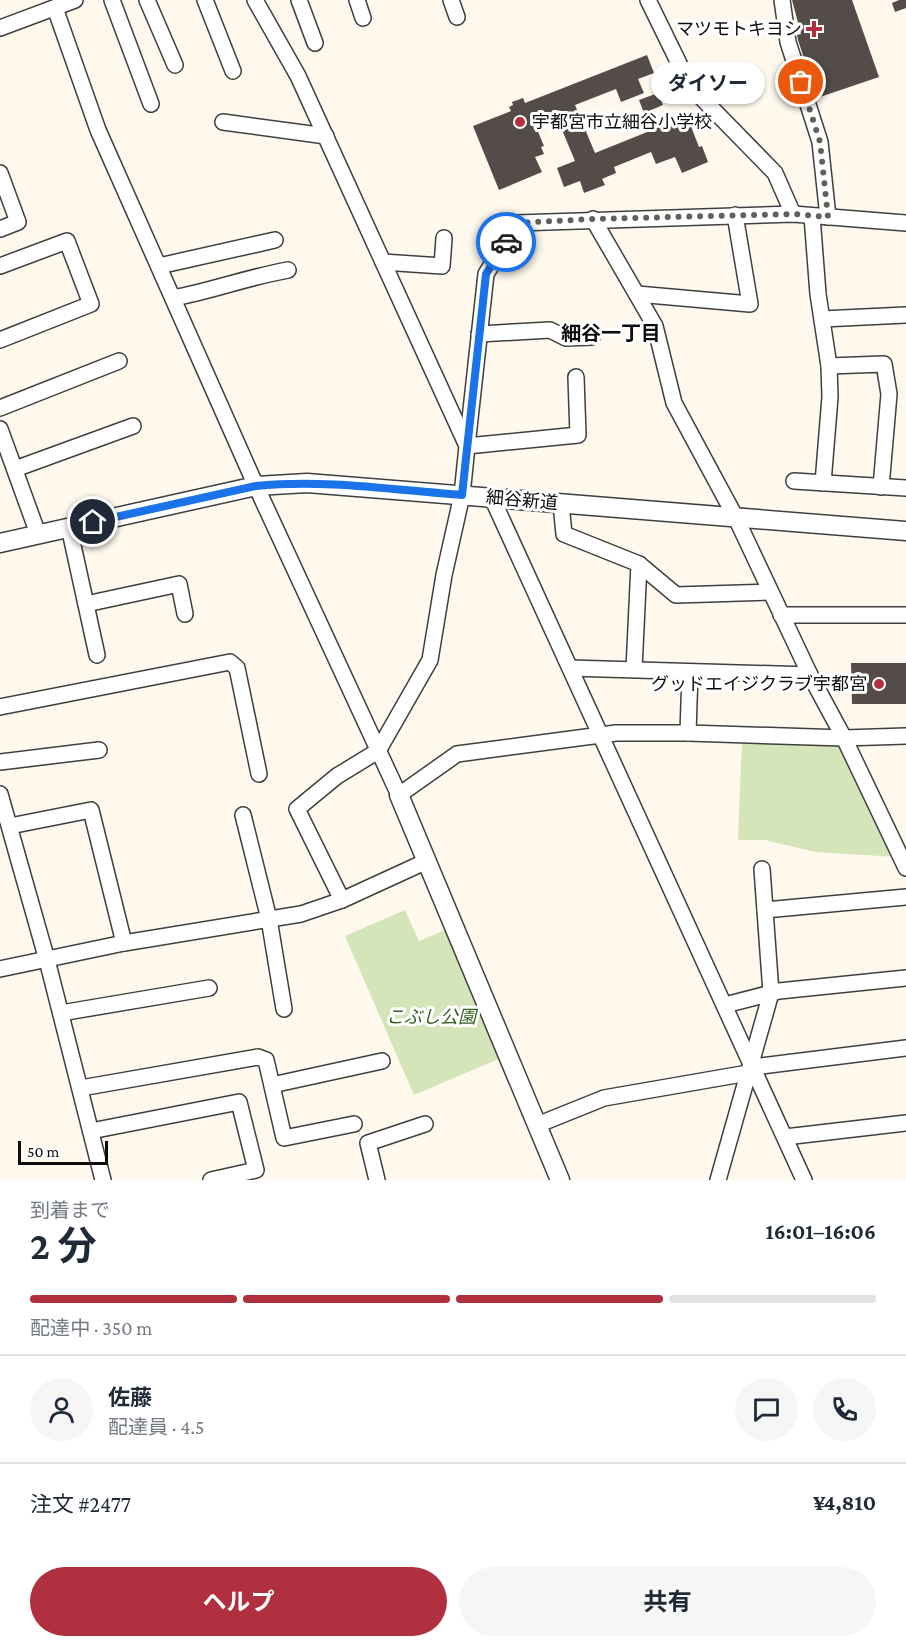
<!DOCTYPE html>
<html lang="ja">
<meta charset="utf-8">
<style>
body{margin:0;font-family:"Crimson Pro","Noto Sans JP",serif;background:#f6f6f7;color:#1f2937;height:100vh;display:flex;flex-direction:column;font-size:22px;white-space:nowrap}
*{box-sizing:border-box;margin:0}
p{font-size:20px;color:#747a83}
.icon{flex:none;width:33px;height:33px;fill:none;stroke:currentColor;stroke-width:2;stroke-linecap:round;stroke-linejoin:round}
.map{position:relative;height:1180px;overflow:hidden}
.details{display:flex;flex-direction:column;background:#fff;flex:1}
.details>*{flex:none}
.scale{position:absolute;left:18px;bottom:15px;width:90px;box-sizing:border-box;padding-left:6px;border:3px solid #0c0c0c;border-top:0;font-size:16px;line-height:21px;white-space:nowrap;color:#0c0c0c;-webkit-text-stroke:4px #fff;paint-order:stroke}
.pin{position:absolute;display:grid;place-items:center;width:51px;height:51px;color:#fff;margin:-26px;border:3px solid #fff;border-radius:50%;box-shadow:0 2px 6px #0007}
.courier{position:absolute;display:grid;place-items:center;width:60px;height:60px;margin:-30px;border:4px solid #1a73e8;border-radius:50%;background:#fff;color:#222;box-shadow:0 2px 8px #0007}
.bubble{position:absolute;height:42px;border-radius:21px;background:#fff;box-shadow:0 2px 4px #0004;font-size:20px;font-weight:700;line-height:42px;text-align:center}
.summary em{font-style:normal;font-weight:700}
.summary div{display:flex;flex-direction:column-reverse}
.summary{display:flex;align-items:center;justify-content:space-between;height:102px;padding:0 30px}
h1{font-size:39px;font-weight:700;line-height:45px}
.bar{display:grid;grid-template-columns:repeat(4,1fr);gap:9px 6px;align-content:center;height:72px;padding:0 30px}
.bar i{height:8px;border-radius:4px;background:#e0e1e3}
.bar .current{background:#b03040}
.bar p{grid-column:span 4}
.line{display:flex;align-items:center;gap:15px;padding:0 30px;border-top:2px solid #e0e1e3}
.line div{flex:1}
.round{display:grid;place-items:center;flex:none;width:63px;height:63px;border-radius:32px;background:#f6f6f7}
.action{display:flex;gap:12px;margin-top:auto;padding:12px 30px}
.action a{flex:1;height:69px;border-radius:36px;background:#b03040;color:#fff;font-size:24px;font-weight:700;line-height:69px;text-align:center}
.action a+a{background:#f6f6f7;color:#1f2937}
.map>svg:first-child{display:block}
</style>
<div class="map">
<svg width="906" height="1180" viewBox="0 0 906 1180">
<rect width="100%" height="100%" fill="#fef9ec"/>
<g fill="#d3e5b9">
<path d="M 742,742 L 839,746 L 896,857 L 815,852 L 765,840 L 738,840 Z"/>
<path d="M 405,910 L 419,941 L 445,930 L 501,1058 L 414,1095 L 345,936 Z"/>
</g>
<g fill="#544c49">
<path d="M 792,0 L 852,0 L 879,77 L 817,98 L 798,40 L 797,35 L 801,34 Z"/>
<path d="M 899,0 L 906,0 L 906,8 L 895,12 L 892,3 Z"/>
<path d="M 647,55 L 654,73 L 638,79 L 644,93 L 621,102 L 616,89 L 575,105 L 595,153 L 687,116 L 699,147 L 702,146 L 708,162 L 682,173 L 675,157 L 656,164 L 651,152 L 614,167 L 616,173 L 602,179 L 605,185 L 584,193 L 580,181 L 564,187 L 557,168 L 575,161 L 555,113 L 537,121 L 539,126 L 536,127 L 544,146 L 541,147 L 544,154 L 535,157 L 542,172 L 499,190 L 473,126 L 511,111 L 509,107 L 513,105 L 512,102 L 523,98 L 525,103 Z"/>
<path d="M 658,93 L 663,105 L 644,113 L 639,100 Z"/>
<path d="M 851,663 L 906,663 L 906,704 L 852,704 Z"/>
</g>
<g fill="none" stroke-linecap="round" stroke-linejoin="round">
<g stroke="#3f3f3f" stroke-width="18">
<g id="minor">
<path d="M 112,0 L 151,104"/>
<path d="M 147,0 L 175,65"/>
<path d="M 205,0 L 233,71"/>
<path d="M 255,0 L 298,76 L 467,446 L 462,495 L 444,575 L 430,660 L 378,751 L 337,776 L 297,809 L 342,900"/>
<path d="M 299,0 L 315,43"/>
<path d="M 357,0 L 363,18"/>
<path d="M 451,0 L 457,17"/>
<path d="M 648,0 L 690,86 L 775,173 L 793,214"/>
<path d="M 782,0 L 788,42 L 820,142 L 828,217"/>
<path d="M 55,8 L 98,130 L 256,486 L 399,795 L 457,754 L 616,733 L 688,733 L 844,738 L 906,736"/>
<path d="M 0,28 L 75,0"/>
<path d="M 223,122 L 326,136"/>
<path d="M 0,173 L 18,222 L 0,229"/>
<path d="M 812,216 L 818,294 L 829,366 L 830,397 L 823,483"/>
<path d="M 593,219 L 655,326 L 674,403 L 736,518 L 810,675 L 844,738 L 906,868"/>
<path d="M 383,262 L 442,266 L 444,238"/>
<path d="M 0,266 L 67,241 L 91,304 L 0,340"/>
<path d="M 159,266 L 275,240"/>
<path d="M 637,294 L 750,304 L 735,215"/>
<path d="M 173,298 C 212,291 248,277 288,270"/>
<path d="M 822,319 L 906,315"/>
<path d="M 479,334 L 550,330 L 566,338 L 592,337"/>
<path d="M 829,366 L 884,364 L 889,394 L 881,487"/>
<path d="M 576,377 L 578,435 L 467,446 L 486,274 L 517,223 L 793,214 L 906,223"/>
<path d="M 0,408 L 119,361"/>
<path d="M 0,429 L 38,534"/>
<path d="M 15,469 L 133,426"/>
<path d="M 794,481 L 906,488"/>
<path d="M 492,498 L 804,1180"/>
<path d="M 561,504 L 564,534 L 639,564 L 634,669"/>
<path d="M 69,527 L 97,655"/>
<path d="M 639,564 L 676,595 L 769,592"/>
<path d="M 86,604 L 179,584 L 185,614"/>
<path d="M 781,615 L 906,615"/>
<path d="M 570,668 L 810,675"/>
<path d="M 0,707 L 230,662 L 237,668 L 259,774"/>
<path d="M 688,733 L 690,672"/>
<path d="M 0,762 L 99,750"/>
<path d="M 0,794 L 47,960 L 103,1180"/>
<path d="M 243,815 L 269,919 L 284,1009"/>
<path d="M 10,826 L 91,810 L 124,943"/>
<path d="M 765,910 L 906,897"/>
<path d="M 0,969 L 124,943 L 301,914 L 342,900 L 427,861"/>
<path d="M 725,1005 L 779,991 L 906,978"/>
<path d="M 61,1013 L 209,988"/>
<path d="M 753,1067 L 906,1048"/>
<path d="M 272,1085 L 382,1061"/>
<path d="M 81,1088 L 258,1057 L 266,1060 L 284,1138 L 354,1124"/>
<path d="M 537,1125 L 604,1098 L 748,1073"/>
<path d="M 91,1131 L 239,1102 L 256,1170 L 211,1180"/>
<path d="M 785,1137 L 906,1123"/>
<path d="M 377,1180 L 368,1143 L 425,1124"/>
<path d="M 718,1180 L 771,993 L 762,869"/>
</g>
</g>
<g stroke="#3f3f3f" stroke-width="21">
<g id="tertiary">
<path d="M 0,543 L 256,486 L 307,483 L 906,531"/>
<path d="M 399,795 L 560,1180"/>
</g>
</g>
<use href="#minor" stroke="#fff" stroke-width="15"/>
<use href="#tertiary" stroke="#fff" stroke-width="18"/>
</g>
<g fill="none" stroke-linecap="round" stroke-linejoin="round">
<path stroke="#615f5a" stroke-width="6" stroke-dasharray="0 10.8" d="M 506,242 L 517,223 L 592,219 L 793,214 L 828,217 L 820,142 L 801,82"/>
<path stroke="#1a73e8" stroke-width="8" d="M 93,522 L 256,486 C 325,479 394,490 462,495 L 486,274 L 506,242"/>
</g>
<g fill="#b03040" stroke="#fff" stroke-width="2">
<path d="M811 20h6v6h6v6h-6v6h-6v-6h-6v-6h6z"/>
<circle cx="520" cy="122" r="6"/>
<circle cx="879" cy="684" r="6"/>
</g>
<g text-anchor="middle" stroke-width="6" stroke-linejoin="round" paint-order="stroke">
<g font-size="18" fill="#0c0c0c" stroke="#fff" text-anchor="end">
<text x="802" y="35">マツモトキヨシ</text>
<text x="532" y="128" text-anchor="start">宇都宮市立細谷小学校</text>
<text x="867" y="690">グッドエイジクラブ宇都宮</text>
</g>
<g font-size="18" fill="#0c0c0c" stroke="#fff">
<text transform="translate(522 500) rotate(5)" y="6">細谷新道</text>
</g>
<g font-size="18" font-style="italic" fill="#335e22" stroke="#fff">
<text x="431" y="1023">こぶし公園</text>
</g>
<g font-size="20" font-weight="bold" fill="#0c0c0c" stroke="#fff">
<text x="611" y="340">細谷一丁目</text>
</g>
</g>
</svg>
<div class="scale">50 m</div>
<div class="pin" style="left:801px;top:82px;background:#ea580c"><svg class="icon" aria-label="bag" viewBox="0 0 24 24"><path d="M5 8h14l-1 12H6zM9 8a3 3 0 0 1 6 0"/></svg></div>
<div class="pin" style="left:93px;top:522px;background:#1f2937"><svg class="icon" aria-label="home" viewBox="0 0 24 24"><path d="M3 11l9-7 9 7M6 9v11h12V9"/></svg></div>
<div class="courier" style="left:506px;top:242px"><svg class="icon" aria-label="car" viewBox="0 0 24 24"><path d="M5 17H2v-5l4-1 3-4h7l3 4 3 1v5h-3M9 17h6M6 11h13"/><circle cx="7" cy="17" r="2"/><circle cx="17" cy="17" r="2"/></svg></div>
<div class="bubble" style="left:651px;top:62px;width:114px">ダイソー</div>
</div>
<section class="details">
<div class="summary"><div><h1>2 分</h1><p>到着まで</p></div><em>16:01–16:06</em></div>
<div class="bar"><i class="current"></i><i class="current"></i><i class="current"></i><i></i><p>配達中 · 350 m</p></div>
<div class="line" style="height:108px"><a class="round"><svg class="icon" aria-label="person" viewBox="0 0 24 24"><circle cx="12" cy="8" r="4"/><path d="M4 21q1-7 8-7t8 7"/></svg></a><div><b>佐藤</b><p>配達員 · 4.5</p></div><a class="round"><svg class="icon" aria-label="chat" viewBox="0 0 24 24"><path d="M4 5h16v11H9l-5 4z"/></svg></a><a class="round"><svg class="icon" aria-label="phone" viewBox="0 0 24 24"><path d="M5 4h4l2 5-3 2q2 4 5 5l2-3 5 2v4C11 20 4 13 5 4z"/></svg></a></div>
<div class="line" style="height:78px"><div>注文 #2477</div><b>¥4,810</b></div>
<div class="action"><a>ヘルプ</a><a>共有</a></div>
</section>
